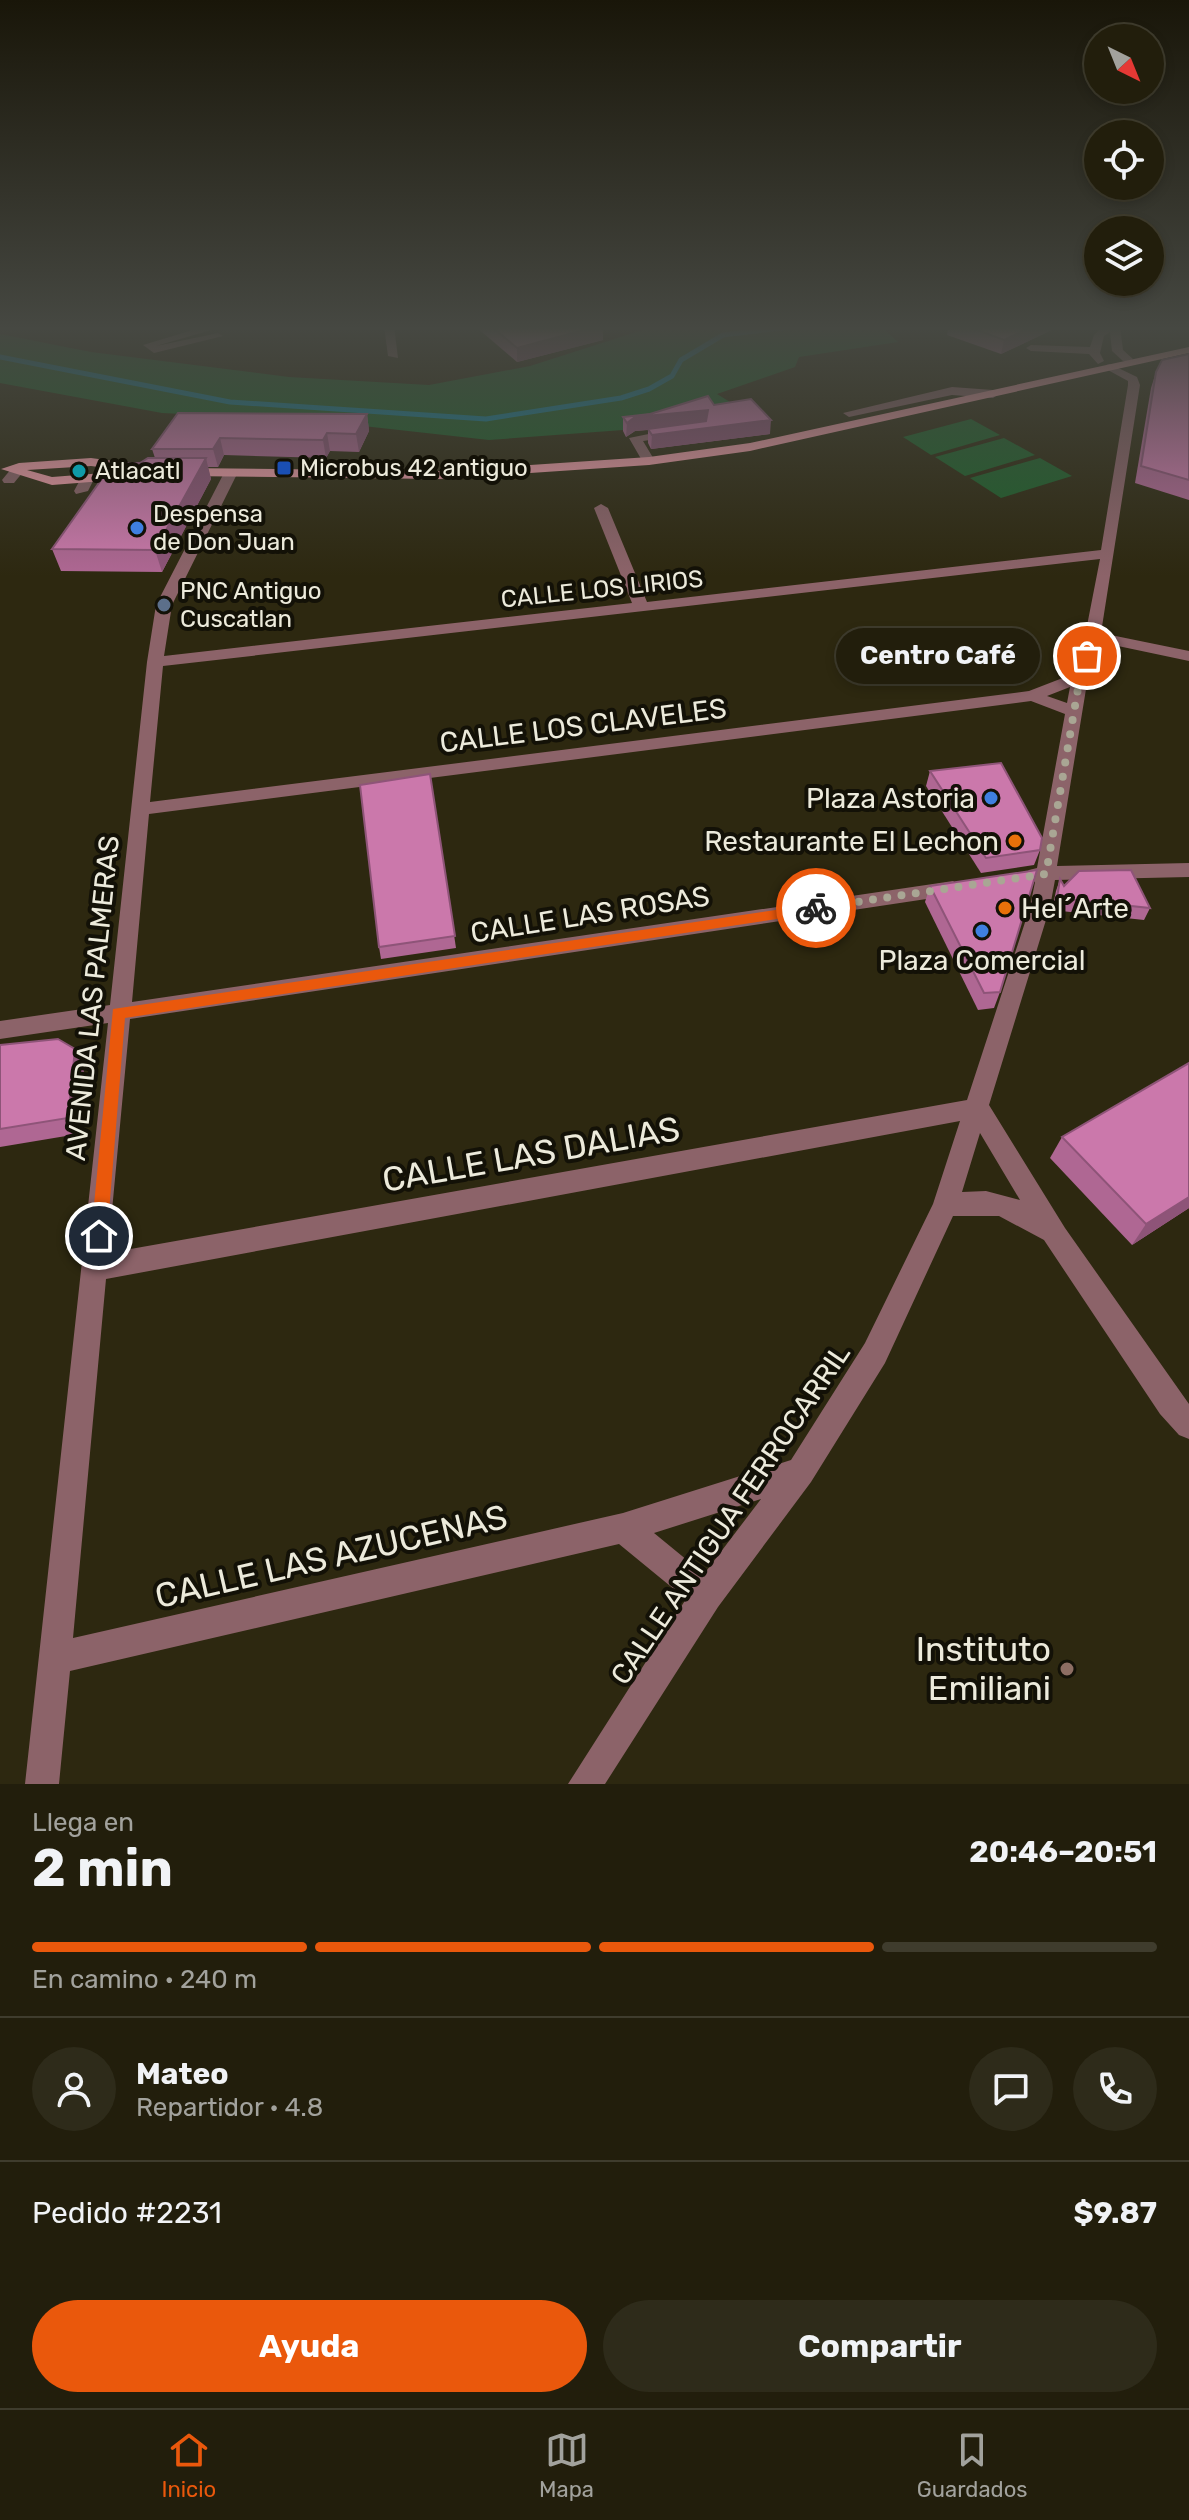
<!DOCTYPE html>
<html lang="es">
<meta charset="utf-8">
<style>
body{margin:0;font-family:Rubik,sans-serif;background:#2e2b1a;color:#f1f3f6;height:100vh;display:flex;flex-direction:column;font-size:30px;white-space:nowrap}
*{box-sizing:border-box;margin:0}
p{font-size:26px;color:#a2a29d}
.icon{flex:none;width:44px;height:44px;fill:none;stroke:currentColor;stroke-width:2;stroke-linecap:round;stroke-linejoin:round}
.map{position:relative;height:1784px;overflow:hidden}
.sheet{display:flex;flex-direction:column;background:#221e0c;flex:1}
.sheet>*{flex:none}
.needle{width:52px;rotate:137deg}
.buttons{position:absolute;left:1084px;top:24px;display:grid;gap:16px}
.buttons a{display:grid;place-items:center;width:80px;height:80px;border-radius:50%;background:#221e0c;box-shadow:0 4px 12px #0003,0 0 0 2px #3f3c2d;font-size:40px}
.pin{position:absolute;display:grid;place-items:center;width:68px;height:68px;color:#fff;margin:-34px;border:4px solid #fff;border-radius:50%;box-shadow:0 2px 8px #0007}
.courier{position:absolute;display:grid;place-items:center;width:80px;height:80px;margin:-40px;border:6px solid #ea580c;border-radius:50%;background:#fff;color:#222;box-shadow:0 2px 10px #0007}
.bubble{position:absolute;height:56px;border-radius:28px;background:#221e0c;box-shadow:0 4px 12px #0003,0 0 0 2px #3f3c2d;font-size:26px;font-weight:700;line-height:56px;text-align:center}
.overview em{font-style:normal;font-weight:700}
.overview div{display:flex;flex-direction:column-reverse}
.overview{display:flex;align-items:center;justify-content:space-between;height:136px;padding:0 32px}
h1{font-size:52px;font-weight:700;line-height:60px}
.bar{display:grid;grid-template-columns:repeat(4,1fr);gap:12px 8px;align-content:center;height:96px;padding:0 32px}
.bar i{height:10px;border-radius:6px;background:#3f3c2d}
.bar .active{background:#ea580c}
.bar p{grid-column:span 4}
.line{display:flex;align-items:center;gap:20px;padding:0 32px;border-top:2px solid #3f3c2d}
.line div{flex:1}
.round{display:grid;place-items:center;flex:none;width:84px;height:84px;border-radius:42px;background:#2e2b1a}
.primary-button{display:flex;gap:16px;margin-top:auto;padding:16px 32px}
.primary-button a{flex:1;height:92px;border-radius:48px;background:#ea580c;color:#fff;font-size:32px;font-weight:700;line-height:92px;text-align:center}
.primary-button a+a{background:#2e2b1a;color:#f1f3f6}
.menu{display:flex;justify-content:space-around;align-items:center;height:112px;border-top:2px solid #3f3c2d;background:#221e0c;font-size:22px;color:#a2a29d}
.menu a{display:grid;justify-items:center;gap:4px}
.menu .active{color:#ea580c}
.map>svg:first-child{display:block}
</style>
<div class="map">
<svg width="1189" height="1784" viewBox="0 0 1189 1784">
<rect width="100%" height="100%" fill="#2d2810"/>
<g fill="#1d602a">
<path d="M 655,326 L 881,326 L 898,342 L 799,357 L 795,367 L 717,394 L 730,402 L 650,428 L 489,440 L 309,420 L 162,413 L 0,383 L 0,334 L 91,352 L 289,377 L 429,385 L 530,366 Z"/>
<path d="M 971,419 L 1000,435 L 931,455 L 903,437 Z"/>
<path d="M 1004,438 L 1035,455 L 965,476 L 935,457 Z"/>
<path d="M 1040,458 L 1072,476 L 1001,498 L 970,478 Z"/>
</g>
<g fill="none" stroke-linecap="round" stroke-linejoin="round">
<path stroke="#13819b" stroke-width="5" d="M 0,357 L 230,402 L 486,419 L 621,398 L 649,389 L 672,376 L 681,360 L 723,335 L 796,326"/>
<g fill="#8c6369" fill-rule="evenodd">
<path d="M 206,326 L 225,326 L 156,346 L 218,333 L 223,336 L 154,353 L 143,345 Z"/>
<path d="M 384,326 L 394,326 L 398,358 L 388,356 Z"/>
<path d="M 1104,326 L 1120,326 L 1123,350 L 1133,359 L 1131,361 L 1123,361 L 1112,351 L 1110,332 L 1104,336 L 1100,353 L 1104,361 L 1098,364 L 1089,354 L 1031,351 L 1026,348 L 1031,345 L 1090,347 L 1094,335 Z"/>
<path d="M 1110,364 L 1137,377 L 1140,385 L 1101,633 L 1189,651 L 1189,661 L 1099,642 L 1088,677 L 1057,866 L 1189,863 L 1189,877 L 1055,880 L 1050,907 L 989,1105 L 1065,1228 L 1189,1404 L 1189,1439 L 1179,1435 L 1160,1414 L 1044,1240 L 999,1216 L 953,1216 L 885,1363 L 811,1482 L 718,1607 L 605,1784 L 568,1784 L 686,1599 L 619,1544 L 70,1671 L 59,1784 L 25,1784 L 108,1023 L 0,1039 L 0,1021 L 110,1005 L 147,662 L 156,605 L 226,469 L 238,472 L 172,605 L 164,656 L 632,603 L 594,508 L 601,504 L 608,508 L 647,602 L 1101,550 L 1128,385 L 1128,381 L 1106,369 L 1106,365 ZM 1100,559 L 1085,636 L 1073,674 L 1029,691 L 150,802 L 163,666 ZM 1070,687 L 1067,703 L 1047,696 ZM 1031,701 L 1065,714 L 1037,868 L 1029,870 L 1026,875 L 1035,882 L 1030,907 L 967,1100 L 108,1253 L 130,1019 L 953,895 L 963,888 L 953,881 L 132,1002 L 149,814 ZM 960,1121 L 933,1204 L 865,1343 L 791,1460 L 623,1513 L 73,1638 L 106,1279 ZM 980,1133 L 1020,1200 L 986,1191 L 962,1192 ZM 761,1499 L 704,1574 L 654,1533 Z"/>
<path d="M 952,387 L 993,390 L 999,394 L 993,398 L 952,395 L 849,417 L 843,413 Z"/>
<path d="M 673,429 L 679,433 L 677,436 L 643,441 L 655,461 L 649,465 L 644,464 L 629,438 Z"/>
<path d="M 11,469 L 23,472 L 14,483 L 4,483 L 2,480 Z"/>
<path d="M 86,477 L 93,481 L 88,491 L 76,494 L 74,491 L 81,478 Z"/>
</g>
<g fill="#f19ca9" fill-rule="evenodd">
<path d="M 1189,347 L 1189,353 L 750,451 L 649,465 L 439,479 L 184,476 L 177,472 L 184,468 L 439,471 L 649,457 L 750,443 Z"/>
<path d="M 91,458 L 135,464 L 141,468 L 135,472 L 91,466 L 27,470 L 52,477 L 129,471 L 136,475 L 129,479 L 52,485 L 1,469 L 19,463 Z"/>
</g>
</g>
<g fill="#af6793">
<path d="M 475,326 L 603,326 L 603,340 L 517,362 Z"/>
<path d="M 949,326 L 1060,326 L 1001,354 L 947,335 Z"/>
<path d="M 1189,354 L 1189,500 L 1135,483 L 1151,388 L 1156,372 Z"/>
<path d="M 714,405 L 770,434 L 651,449 L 648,443 L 648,430 L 635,431 L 626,437 L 623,431 L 623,417 Z"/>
<path d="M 367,414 L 369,431 L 359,452 L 330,451 L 326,458 L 224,455 L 218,467 L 208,467 L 211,479 L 162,572 L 61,571 L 52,549 L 140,463 L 155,458 L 152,449 Z"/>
<path d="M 930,771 L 1040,850 L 1034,865 L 981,873 L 926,786 Z"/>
<path d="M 430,774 L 456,948 L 381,959 L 379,947 Z"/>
<path d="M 1060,879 L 1064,886 L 1150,908 L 1144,920 L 1052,910 L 1056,891 Z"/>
<path d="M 930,886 L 1000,992 L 994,1008 L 978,1010 L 925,902 Z"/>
<path d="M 0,1045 L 75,1049 L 84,1066 L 78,1134 L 0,1147 Z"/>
<path d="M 1189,1063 L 1189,1208 L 1132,1245 L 1050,1158 L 1062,1137 Z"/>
</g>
<g fill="#8e5478">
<path d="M 599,326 L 603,326 L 603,340 L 517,362 L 517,348 Z"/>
<path d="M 1033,326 L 1060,326 L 1001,354 L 1004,340 Z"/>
<path d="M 708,410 L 707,424 L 635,431 L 626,437 L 627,423 L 635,417 Z"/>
<path d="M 367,414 L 369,431 L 359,452 L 356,434 Z"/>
<path d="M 771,420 L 770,434 L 651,449 L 652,435 Z"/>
<path d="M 327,433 L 330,451 L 326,458 L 323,440 Z"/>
<path d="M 220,438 L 224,455 L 218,467 L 213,449 Z"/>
<path d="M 206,458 L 211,479 L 162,572 L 155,550 Z"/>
<path d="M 75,1049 L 84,1066 L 78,1134 L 68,1118 Z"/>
<path d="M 1189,1197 L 1189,1208 L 1132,1245 L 1146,1224 Z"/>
</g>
<g fill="#cb78ab" stroke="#8e5478" stroke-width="2">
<path d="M 491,326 L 599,326 L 517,348 Z"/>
<path d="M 966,326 L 1033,326 L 1004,340 Z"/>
<path d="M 1189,354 L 1189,480 L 1141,466 L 1156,372 L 1162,360 Z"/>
<path d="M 708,396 L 714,405 L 751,399 L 771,420 L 652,435 L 648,429 L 706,421 L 708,410 L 635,417 L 627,423 L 623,417 L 650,414 Z"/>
<path d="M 178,413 L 367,414 L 356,434 L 327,433 L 323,440 L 220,438 L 213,449 L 152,449 Z"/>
<path d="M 148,458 L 206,458 L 155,550 L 52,549 L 113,463 L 140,463 Z"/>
<path d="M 1001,763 L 1042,838 L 1040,850 L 986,858 L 930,771 Z"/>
<path d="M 430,774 L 455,936 L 379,947 L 360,785 Z"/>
<path d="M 1037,870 L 1000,992 L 984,993 L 930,886 Z"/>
<path d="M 1131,870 L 1150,908 L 1057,898 L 1060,879 L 1064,886 L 1079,871 Z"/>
<path d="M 58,1039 L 75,1049 L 68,1118 L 0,1129 L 0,1045 Z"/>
<path d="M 1189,1063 L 1189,1197 L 1146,1224 L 1062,1137 Z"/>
</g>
<linearGradient id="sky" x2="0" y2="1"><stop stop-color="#191609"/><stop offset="0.57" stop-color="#464842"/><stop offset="1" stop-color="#464842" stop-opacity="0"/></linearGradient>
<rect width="1189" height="576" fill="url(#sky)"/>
<path fill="#ea580c" d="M 816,904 L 823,908 L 816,913 L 125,1018 L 107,1236 L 105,1241 L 93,1241 L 91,1236 L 113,1009 Z"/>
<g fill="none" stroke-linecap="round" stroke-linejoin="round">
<path stroke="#a9a694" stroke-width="8" stroke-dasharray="0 14.4" d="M 816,908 L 1046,874 L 1080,677 L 1087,656"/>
</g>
<rect fill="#1a4fb4" stroke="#131107" stroke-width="3" x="276" y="460" width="16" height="16" rx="4"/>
<circle fill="#0f9aa8" stroke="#131107" stroke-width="3" cx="79" cy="471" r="8"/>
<g fill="#3f7fe0" stroke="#131107" stroke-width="3">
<circle cx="137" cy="528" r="8"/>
<circle cx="991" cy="798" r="8"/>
<circle cx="982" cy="931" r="8"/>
</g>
<circle fill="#5c6f8a" stroke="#131107" stroke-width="3" cx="164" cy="605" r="8"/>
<g fill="#e8710a" stroke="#131107" stroke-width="3">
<circle cx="1015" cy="841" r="8"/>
<circle cx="1005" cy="908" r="8"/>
</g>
<circle fill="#8d6e63" stroke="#131107" stroke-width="3" cx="1067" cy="1669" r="8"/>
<g text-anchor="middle" stroke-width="8" stroke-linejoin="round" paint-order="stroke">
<g font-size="24" fill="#eceadb" stroke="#131107" text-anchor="start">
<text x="300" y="476">Microbus 42 antiguo</text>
<text x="95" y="479">Atlacatl</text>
<text x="153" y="522">Despensa<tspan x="153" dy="28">de Don Juan</tspan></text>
<text x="180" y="599">PNC Antiguo<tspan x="180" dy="28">Cuscatlan</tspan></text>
</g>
<g font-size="24" fill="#eceadb" stroke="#131107">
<text transform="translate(602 589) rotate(-6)" y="8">CALLE LOS LIRIOS</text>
</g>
<g font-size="28" fill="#eceadb" stroke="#131107">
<text transform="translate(583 725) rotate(-7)" y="10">CALLE LOS CLAVELES</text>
<text transform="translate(590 914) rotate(-9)" y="10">CALLE LAS ROSAS</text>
<text transform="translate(92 998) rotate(-84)" y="10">AVENIDA LAS PALMERAS</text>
<text transform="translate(730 1514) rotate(-56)" y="10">CALLE ANTIGUA FERROCARRIL</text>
</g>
<g font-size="28" fill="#eceadb" stroke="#131107" text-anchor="end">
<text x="975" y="808">Plaza Astoria</text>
<text x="999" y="851">Restaurante El Lechon</text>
<text x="1021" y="918" text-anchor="start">Hel´Arte</text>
<text x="982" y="970" text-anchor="middle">Plaza Comercial</text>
</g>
<g font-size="34" fill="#eceadb" stroke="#131107">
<text transform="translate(531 1154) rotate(-10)" y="12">CALLE LAS DALIAS</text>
<text transform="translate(331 1556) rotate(-13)" y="12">CALLE LAS AZUCENAS</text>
</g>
<g font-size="34" fill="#eceadb" stroke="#131107" text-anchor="end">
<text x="1051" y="1661">Instituto<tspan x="1051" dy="39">Emiliani</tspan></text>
</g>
</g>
</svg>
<div class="buttons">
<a><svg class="needle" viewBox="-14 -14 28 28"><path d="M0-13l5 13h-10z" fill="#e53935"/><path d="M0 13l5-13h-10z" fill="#a2a29d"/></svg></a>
<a><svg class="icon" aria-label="locate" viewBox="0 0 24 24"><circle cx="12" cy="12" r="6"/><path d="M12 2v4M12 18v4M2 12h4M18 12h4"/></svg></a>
<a><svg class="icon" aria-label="layers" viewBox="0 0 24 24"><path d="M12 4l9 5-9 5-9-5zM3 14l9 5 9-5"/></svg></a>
</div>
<div class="pin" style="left:1087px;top:656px;background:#ea580c"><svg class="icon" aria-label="bag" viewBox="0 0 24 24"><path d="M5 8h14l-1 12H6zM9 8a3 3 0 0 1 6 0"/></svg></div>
<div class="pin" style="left:99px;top:1236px;background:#1f2937"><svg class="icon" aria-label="home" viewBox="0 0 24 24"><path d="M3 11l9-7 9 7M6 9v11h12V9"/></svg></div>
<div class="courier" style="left:816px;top:908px"><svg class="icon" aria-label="bike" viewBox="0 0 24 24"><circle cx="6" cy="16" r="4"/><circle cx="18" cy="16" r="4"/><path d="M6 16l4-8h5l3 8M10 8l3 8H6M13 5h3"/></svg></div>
<div class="bubble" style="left:836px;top:628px;width:204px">Centro Café</div>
</div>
<section class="sheet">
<div class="overview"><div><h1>2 min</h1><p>Llega en</p></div><em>20:46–20:51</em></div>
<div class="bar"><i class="active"></i><i class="active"></i><i class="active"></i><i></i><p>En camino · 240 m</p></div>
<div class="line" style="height:144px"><a class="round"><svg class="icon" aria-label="person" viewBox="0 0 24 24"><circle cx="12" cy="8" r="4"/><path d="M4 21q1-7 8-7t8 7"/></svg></a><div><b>Mateo</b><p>Repartidor · 4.8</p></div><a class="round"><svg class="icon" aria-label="chat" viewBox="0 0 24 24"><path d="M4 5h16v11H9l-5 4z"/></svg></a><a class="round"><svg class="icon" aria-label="phone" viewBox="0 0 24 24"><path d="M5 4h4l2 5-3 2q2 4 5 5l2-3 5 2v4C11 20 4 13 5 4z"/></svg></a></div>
<div class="line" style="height:104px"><div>Pedido #2231</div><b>$9.87</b></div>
<div class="primary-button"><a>Ayuda</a><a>Compartir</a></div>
</section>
<nav class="menu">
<a class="active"><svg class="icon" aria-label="home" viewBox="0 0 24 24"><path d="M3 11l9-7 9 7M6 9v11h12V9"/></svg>Inicio</a>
<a><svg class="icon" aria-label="map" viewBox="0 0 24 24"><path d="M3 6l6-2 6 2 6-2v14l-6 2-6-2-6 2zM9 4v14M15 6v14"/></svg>Mapa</a>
<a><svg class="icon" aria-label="saved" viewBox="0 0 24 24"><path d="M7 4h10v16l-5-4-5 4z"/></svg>Guardados</a>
</nav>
